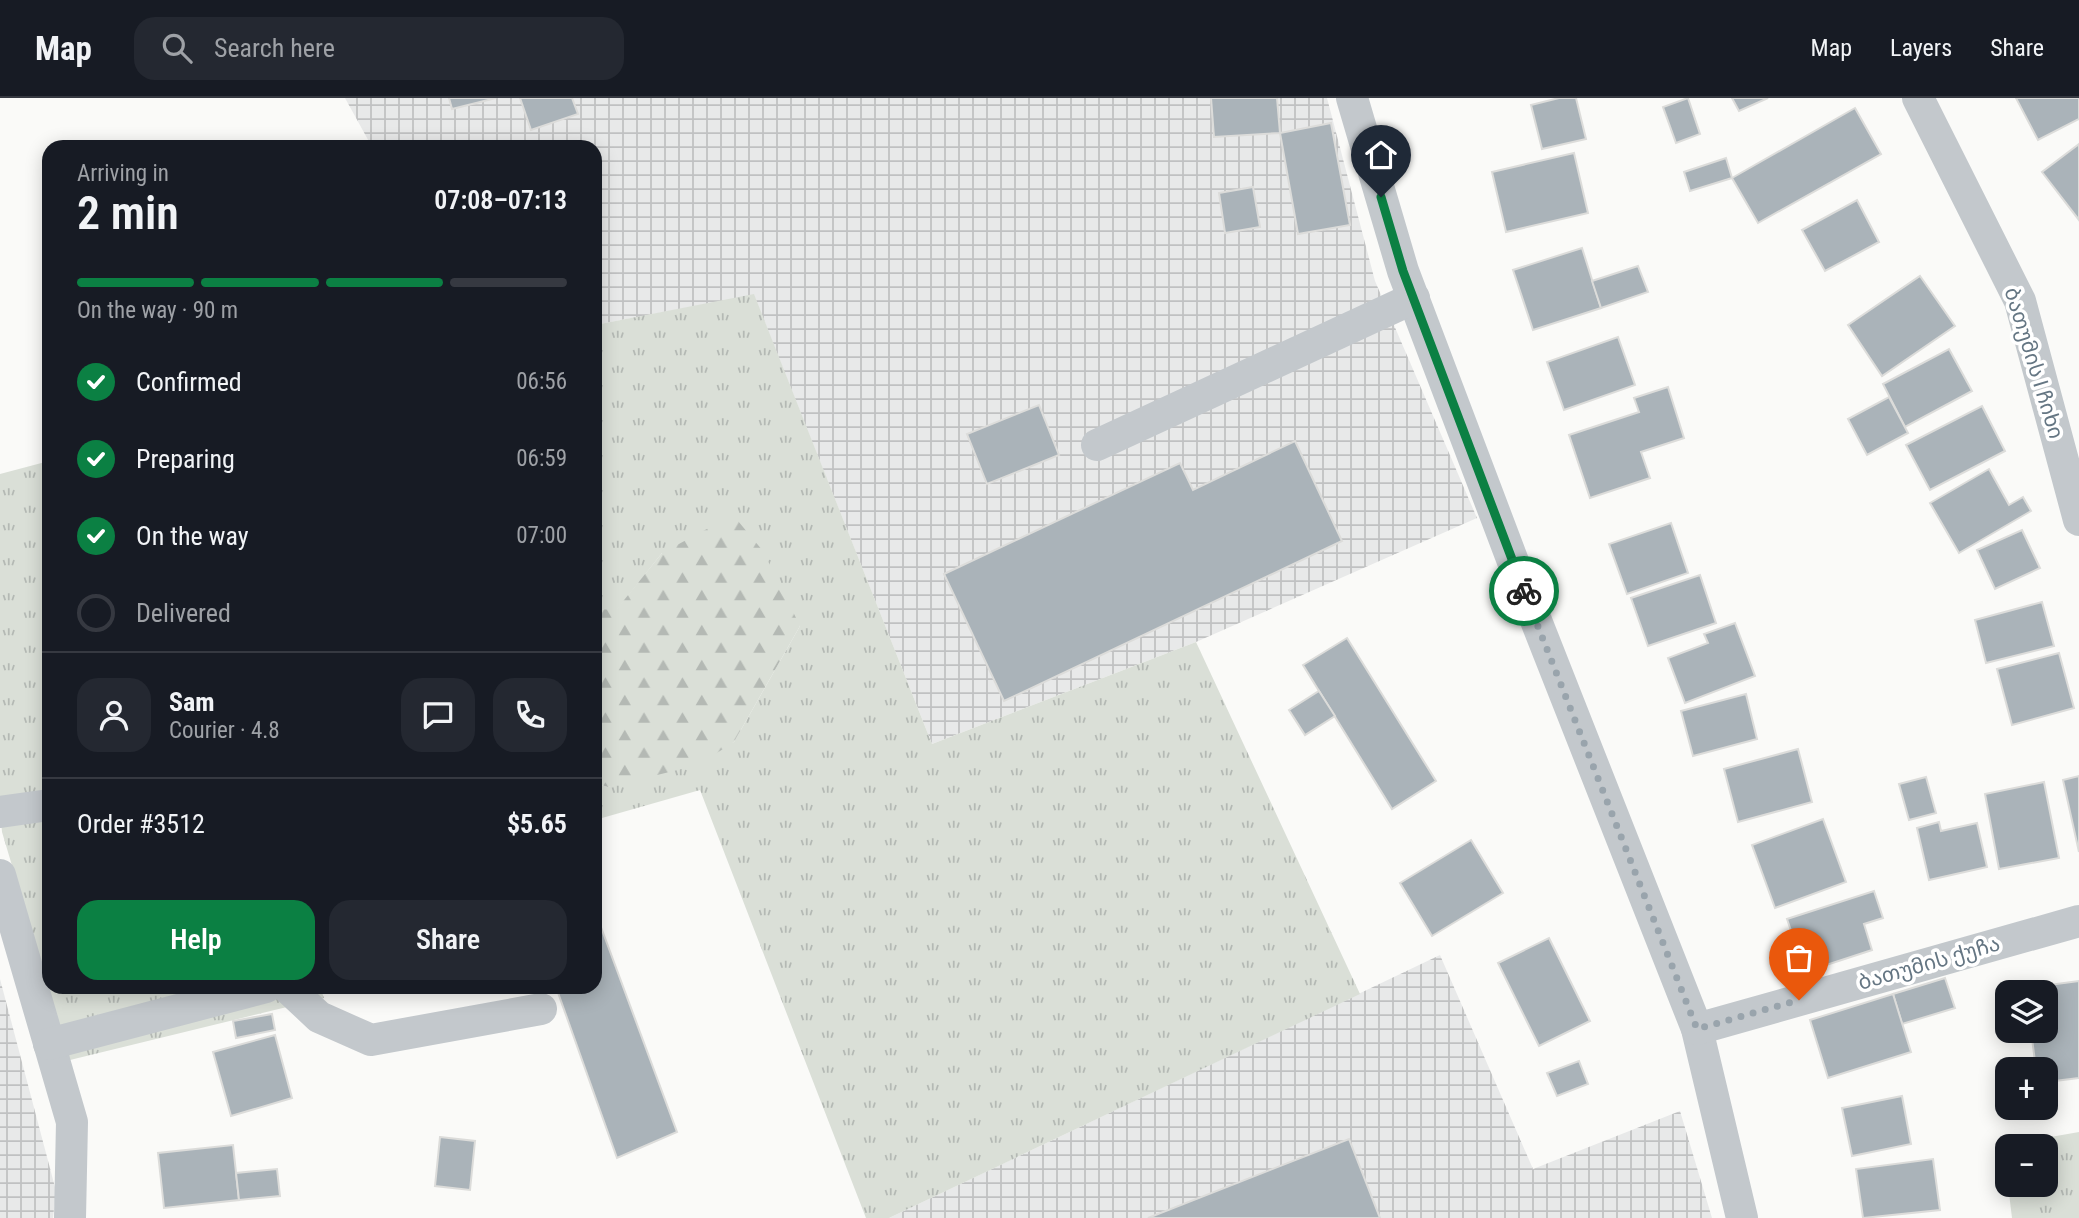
<!DOCTYPE html>
<meta charset="utf-8">
<style>
body{margin:0;font-family:"Roboto Condensed","Noto Sans Georgian",sans-serif;background:#242831;color:#f1f3f6;height:100vh;display:flex;flex-direction:column;font-size:26px;white-space:nowrap}
*{box-sizing:border-box;margin:0}
p{font-size:23px;color:#9ea1a6}
.icon{flex:none;width:38px;height:38px;fill:none;stroke:currentColor;stroke-width:2;stroke-linecap:round;stroke-linejoin:round}
.map{position:relative;flex:1;overflow:hidden}
.side{position:absolute;left:42px;top:42px;width:560px;height:854px;display:flex;flex-direction:column;background:#171b24;border-radius:21px;box-shadow:0 4px 18px #0003}
.side>*{flex:none}
.tools{position:absolute;left:1995px;top:882px;display:grid;gap:14px}
.tools a{display:grid;place-items:center;width:63px;height:63px;border-radius:14px;background:#171b24;box-shadow:0 4px 18px #0003;font-size:35px}
.pin{position:absolute;display:grid;place-items:center;width:60px;height:60px;color:#fff;margin:-72px -30px;border-radius:50% 50% 50% 0;rotate:-45deg;box-shadow:0 0 7px #0007}
.pin .icon{rotate:45deg}
.courier{position:absolute;display:grid;place-items:center;width:70px;height:70px;margin:-35px;border:5px solid #0b8043;border-radius:50%;background:#fff;color:#222;box-shadow:0 2px 9px #0007}
.headline em{font-style:normal;font-weight:600}
.headline div{display:flex;flex-direction:column-reverse}
.headline{display:flex;align-items:center;justify-content:space-between;height:119px;padding:0 35px}
h1{font-size:46px;font-weight:600;line-height:52px}
.bar{display:grid;grid-template-columns:repeat(4,1fr);gap:10px 7px;align-content:center;height:84px;padding:0 35px}
.bar i{height:9px;border-radius:5px;background:#363941}
.bar .selected{background:#0b8043}
.bar p{grid-column:span 4}
.line{display:flex;align-items:center;gap:18px;padding:0 35px;border-top:2px solid #363941}
.line div{flex:1}
.round{display:grid;place-items:center;flex:none;width:74px;height:74px;border-radius:21px;background:#242831}
ol{padding:0 35px;list-style:none}
li{display:flex;align-items:center;gap:21px;height:77px}
li p{margin-inline-start:auto}
li .icon{padding:7px;border-radius:50%;background:#0b8043;color:#fff;stroke-width:4}
li:last-child{color:#9ea1a6}
li i{width:38px;height:38px;border:4px solid #363941;border-radius:50%}
.cta{display:flex;gap:14px;margin-top:auto;padding:14px 35px}
.cta a{flex:1;height:80px;border-radius:21px;background:#0b8043;color:#fff;font-size:28px;font-weight:600;line-height:80px;text-align:center}
.cta a+a{background:#242831;color:#f1f3f6}
header{display:flex;align-items:center;gap:42px;box-sizing:border-box;height:98px;padding:0 35px;background:#171b24;border-bottom:2px solid #363941}
header strong{font-size:33px}
nav{display:flex;gap:38px;margin-inline-start:auto;font-size:24px}
.search{width:490px;height:63px;background:#242831;display:flex;align-items:center;gap:18px;box-sizing:border-box;padding:0 24px;border-radius:21px;color:#9ea1a6;font-size:26px}
.map>svg:first-child{display:block}
</style>
<header>
<strong>Map</strong>
<div class="search"><svg class="icon" aria-label="search" viewBox="0 0 24 24"><circle cx="10" cy="10" r="6"/><path d="M15 15l6 6"/></svg>Search here</div>
<nav><a>Map</a><a>Layers</a><a>Share</a></nav>
</header>
<div class="map">
<svg width="2079" height="1120" viewBox="0 0 2079 1120">
<defs>
<pattern id="industrial-grid" width="8" height="8" patternUnits="userSpaceOnUse" patternTransform="scale(1.75)"><rect width="8" height="8" fill="#e8e9e9"/><path d="M0 4h8M4 0v8" fill="none" stroke="#c0c1c2"/></pattern>
<pattern id="grass-tufts" width="24" height="20" patternUnits="userSpaceOnUse" patternTransform="scale(1.75)"><rect width="24" height="20" fill="#dadfd7"/><path d="M3 7l-1-3M5 7V3M7 7l1-3M15 17l-1-3M17 17v-4M19 17l1-3" fill="none" stroke="#b4b9b4"/></pattern>
<pattern id="forest-firs" width="22" height="20" patternUnits="userSpaceOnUse" patternTransform="scale(1.75)"><rect width="22" height="20" fill="#dadfd7"/><path d="M5 1l3.5 6h-7zM16 11l3.5 6h-7z" fill="#b4b9b4"/></pattern>
</defs>
<rect width="100%" height="100%" fill="#fafaf8"/>
<g fill="url(#industrial-grid)">
<path d="M 345,0 L 1327,0 L 1375,183 L 1477,420 L 1196,544 L 932,646 L 754,197 L 595,227 L 595,49 L 372,49 Z"/>
<path d="M 1440,857 L 1533,1071 L 1680,1013 L 1712,1120 L 889,1120 Z"/>
<path d="M 0,881 L 56,1093 L 53,1120 L 0,1120 Z"/>
</g>
<g fill="url(#grass-tufts)">
<path d="M 754,196 L 932,646 L 1196,544 L 1360,896 L 889,1120 L 866,1120 L 700,692 L 595,722 L 595,685 L 608,689 L 734,644 L 800,528 L 662,455 L 616,513 L 595,511 L 595,227 Z"/>
<path d="M 49,363 L 49,889 L 320,889 L 324,900 L 70,962 L 2,734 L 0,711 L 0,376 Z"/>
<path d="M 2079,1034 L 2079,1120 L 2012,1120 L 2008,1087 L 2046,1087 L 2046,1048 L 2007,1048 L 2007,1076 L 2004,1047 Z"/>
</g>
<path fill="url(#forest-firs)" d="M 733,417 L 763,453 L 800,528 L 734,644 L 698,667 L 608,689 L 595,685 L 595,511 L 616,512 L 662,455 Z"/>
<g fill="#aab3b9" stroke="#dcdcda" stroke-width="2">
<path d="M 449,0 L 496,0 L 452,11 Z"/>
<path d="M 520,0 L 572,0 L 578,16 L 531,32 Z"/>
<path d="M 1211,0 L 1277,0 L 1280,35 L 1214,39 Z"/>
<path d="M 1559,0 L 1576,0 L 1586,41 L 1542,51 L 1531,7 Z"/>
<path d="M 1688,0 L 1700,36 L 1676,45 L 1663,9 Z"/>
<path d="M 1732,0 L 1768,0 L 1739,13 Z"/>
<path d="M 2016,0 L 2079,0 L 2079,21 L 2038,42 Z"/>
<path d="M 1855,10 L 1881,56 L 1758,125 L 1732,80 Z"/>
<path d="M 1331,25 L 1350,127 L 1298,136 L 1280,35 Z"/>
<path d="M 2079,46 L 2079,122 L 2042,74 Z"/>
<path d="M 1574,55 L 1588,115 L 1506,134 L 1492,74 Z"/>
<path d="M 1726,60 L 1732,80 L 1690,93 L 1684,74 Z"/>
<path d="M 1253,89 L 1260,129 L 1225,135 L 1219,95 Z"/>
<path d="M 1857,102 L 1879,144 L 1825,173 L 1802,132 Z"/>
<path d="M 1582,150 L 1601,210 L 1533,232 L 1513,172 Z"/>
<path d="M 1638,168 L 1648,194 L 1601,210 L 1592,183 Z"/>
<path d="M 1920,178 L 1955,228 L 1882,278 L 1848,227 Z"/>
<path d="M 1618,239 L 1635,287 L 1564,312 L 1547,264 Z"/>
<path d="M 1949,251 L 1972,293 L 1905,329 L 1883,286 Z"/>
<path d="M 1668,289 L 1684,340 L 1641,354 L 1650,380 L 1590,400 L 1569,337 L 1639,314 L 1634,300 Z"/>
<path d="M 1889,299 L 1908,335 L 1867,357 L 1848,321 Z"/>
<path d="M 1039,307 L 1059,357 L 987,386 L 967,336 Z"/>
<path d="M 1982,308 L 2005,353 L 1930,392 L 1906,347 Z"/>
<path d="M 1295,343 L 1342,443 L 1004,603 L 944,476 L 1180,365 L 1193,392 Z"/>
<path d="M 1989,371 L 2009,407 L 2023,399 L 2031,413 L 1959,455 L 1930,405 Z"/>
<path d="M 1671,425 L 1688,475 L 1627,496 L 1609,446 Z"/>
<path d="M 2022,432 L 2040,470 L 1995,491 L 1977,452 Z"/>
<path d="M 1700,477 L 1716,525 L 1648,548 L 1631,500 Z"/>
<path d="M 2042,504 L 2054,548 L 1986,565 L 1975,522 Z"/>
<path d="M 1735,525 L 1755,578 L 1685,605 L 1668,560 L 1708,545 L 1704,536 Z"/>
<path d="M 1347,540 L 1436,683 L 1392,711 L 1303,567 Z"/>
<path d="M 2059,555 L 2074,610 L 2012,627 L 1997,571 Z"/>
<path d="M 1319,593 L 1335,618 L 1305,637 L 1289,612 Z"/>
<path d="M 1746,596 L 1757,641 L 1693,658 L 1681,613 Z"/>
<path d="M 1798,651 L 1812,704 L 1738,724 L 1724,671 Z"/>
<path d="M 2079,678 L 2079,754 L 2063,682 Z"/>
<path d="M 1926,679 L 1936,715 L 1909,722 L 1899,686 Z"/>
<path d="M 2044,684 L 2059,760 L 1999,771 L 1985,696 Z"/>
<path d="M 1823,721 L 1846,784 L 1775,810 L 1752,747 Z"/>
<path d="M 1939,724 L 1941,733 L 1977,725 L 1987,769 L 1929,782 L 1917,730 Z"/>
<path d="M 1471,742 L 1503,795 L 1432,838 L 1400,785 Z"/>
<path d="M 1874,793 L 1883,820 L 1864,826 L 1872,852 L 1805,874 L 1787,821 Z"/>
<path d="M 595,813 L 677,1034 L 617,1060 L 556,889 L 595,889 Z"/>
<path d="M 1549,840 L 1590,923 L 1539,948 L 1498,865 Z"/>
<path d="M 1945,880 L 1955,910 L 1902,926 L 1893,896 Z"/>
<path d="M 2079,883 L 2079,980 L 2046,984 L 2046,971 L 2036,971 L 2031,933 L 2046,933 L 2046,894 L 2027,894 L 2026,890 Z"/>
<path d="M 1893,896 L 1911,954 L 1828,980 L 1810,922 Z"/>
<path d="M 272,916 L 275,932 L 236,940 L 233,923 Z"/>
<path d="M 275,937 L 292,1000 L 231,1018 L 213,954 Z"/>
<path d="M 1579,963 L 1588,986 L 1557,998 L 1547,975 Z"/>
<path d="M 1902,998 L 1911,1046 L 1852,1058 L 1842,1010 Z"/>
<path d="M 440,1039 L 475,1043 L 470,1092 L 435,1088 Z"/>
<path d="M 1349,1041 L 1380,1120 L 1148,1120 Z"/>
<path d="M 233,1047 L 239,1102 L 164,1110 L 158,1055 Z"/>
<path d="M 1933,1061 L 1940,1112 L 1863,1120 L 1856,1071 Z"/>
<path d="M 277,1071 L 280,1098 L 239,1102 L 236,1075 Z"/>
</g>
<g fill="none" stroke-linecap="round" stroke-linejoin="round">
<g stroke="#c3c8cc" stroke-width="32">
<path d="M 1352,0 L 1403,173 L 1520,482 L 1697,931 L 1742,1120"/>
<path d="M 1918,0 L 2020,203 L 2079,422"/>
<path d="M 1097,347 L 1414,200"/>
<path d="M 0,714 L 49,707"/>
<path d="M 0,777 L 72,1024 L 70,1120"/>
<path d="M 287,889 L 319,919 L 371,942 L 541,911"/>
<path d="M 1697,931 L 2079,823"/>
<path d="M 49,946 L 266,889"/>
</g>
</g>
<g fill="none" stroke-linecap="round" stroke-linejoin="round">
<path stroke="#99a4ac" stroke-width="7" stroke-dasharray="0 12.6" d="M 1524,493 L 1697,931 L 1799,902"/>
<path stroke="#0b8043" stroke-width="9" d="M 1381,99 L 1403,173 L 1524,493"/>
</g>
<g text-anchor="middle" stroke-width="7" stroke-linejoin="round" paint-order="stroke">
<g font-size="21" fill="#657683" stroke="#fff">
<text transform="translate(2034 265) rotate(73)" y="7">ბათუმის I ჩიხი</text>
<text transform="translate(1929 865) rotate(-16)" y="7">ბათუმის ქუჩა</text>
</g>
</g>
</svg>
<div class="tools">
<a><svg class="icon" aria-label="layers" viewBox="0 0 24 24"><path d="M12 4l9 5-9 5-9-5zM3 14l9 5 9-5"/></svg></a>
<a>+</a>
<a>−</a>
</div>
<div class="pin" style="left:1799px;top:902px;background:#ea580c"><svg class="icon" aria-label="bag" viewBox="0 0 24 24"><path d="M5 8h14l-1 12H6zM9 8a3 3 0 0 1 6 0"/></svg></div>
<div class="pin" style="left:1381px;top:99px;background:#1f2937"><svg class="icon" aria-label="home" viewBox="0 0 24 24"><path d="M3 11l9-7 9 7M6 9v11h12V9"/></svg></div>
<div class="courier" style="left:1524px;top:493px"><svg class="icon" aria-label="bike" viewBox="0 0 24 24"><circle cx="6" cy="16" r="4"/><circle cx="18" cy="16" r="4"/><path d="M6 16l4-8h5l3 8M10 8l3 8H6M13 5h3"/></svg></div>
<section class="side">
<div class="headline"><div><h1>2 min</h1><p>Arriving in</p></div><em>07:08–07:13</em></div>
<div class="bar"><i class="selected"></i><i class="selected"></i><i class="selected"></i><i></i><p>On the way · 90 m</p></div>
<ol>
<li><svg class="icon" aria-label="check" viewBox="0 0 24 24"><path d="M5 12l5 5 9-10"/></svg>Confirmed<p>06:56</p></li>
<li><svg class="icon" aria-label="check" viewBox="0 0 24 24"><path d="M5 12l5 5 9-10"/></svg>Preparing<p>06:59</p></li>
<li><svg class="icon" aria-label="check" viewBox="0 0 24 24"><path d="M5 12l5 5 9-10"/></svg>On the way<p>07:00</p></li>
<li><i></i>Delivered</li>
</ol>
<div class="line" style="height:126px"><a class="round"><svg class="icon" aria-label="person" viewBox="0 0 24 24"><circle cx="12" cy="8" r="4"/><path d="M4 21q1-7 8-7t8 7"/></svg></a><div><b>Sam</b><p>Courier · 4.8</p></div><a class="round"><svg class="icon" aria-label="chat" viewBox="0 0 24 24"><path d="M4 5h16v11H9l-5 4z"/></svg></a><a class="round"><svg class="icon" aria-label="phone" viewBox="0 0 24 24"><path d="M5 4h4l2 5-3 2q2 4 5 5l2-3 5 2v4C11 20 4 13 5 4z"/></svg></a></div>
<div class="line" style="height:91px"><div>Order #3512</div><b>$5.65</b></div>
<div class="cta"><a>Help</a><a>Share</a></div>
</section>
</div>
